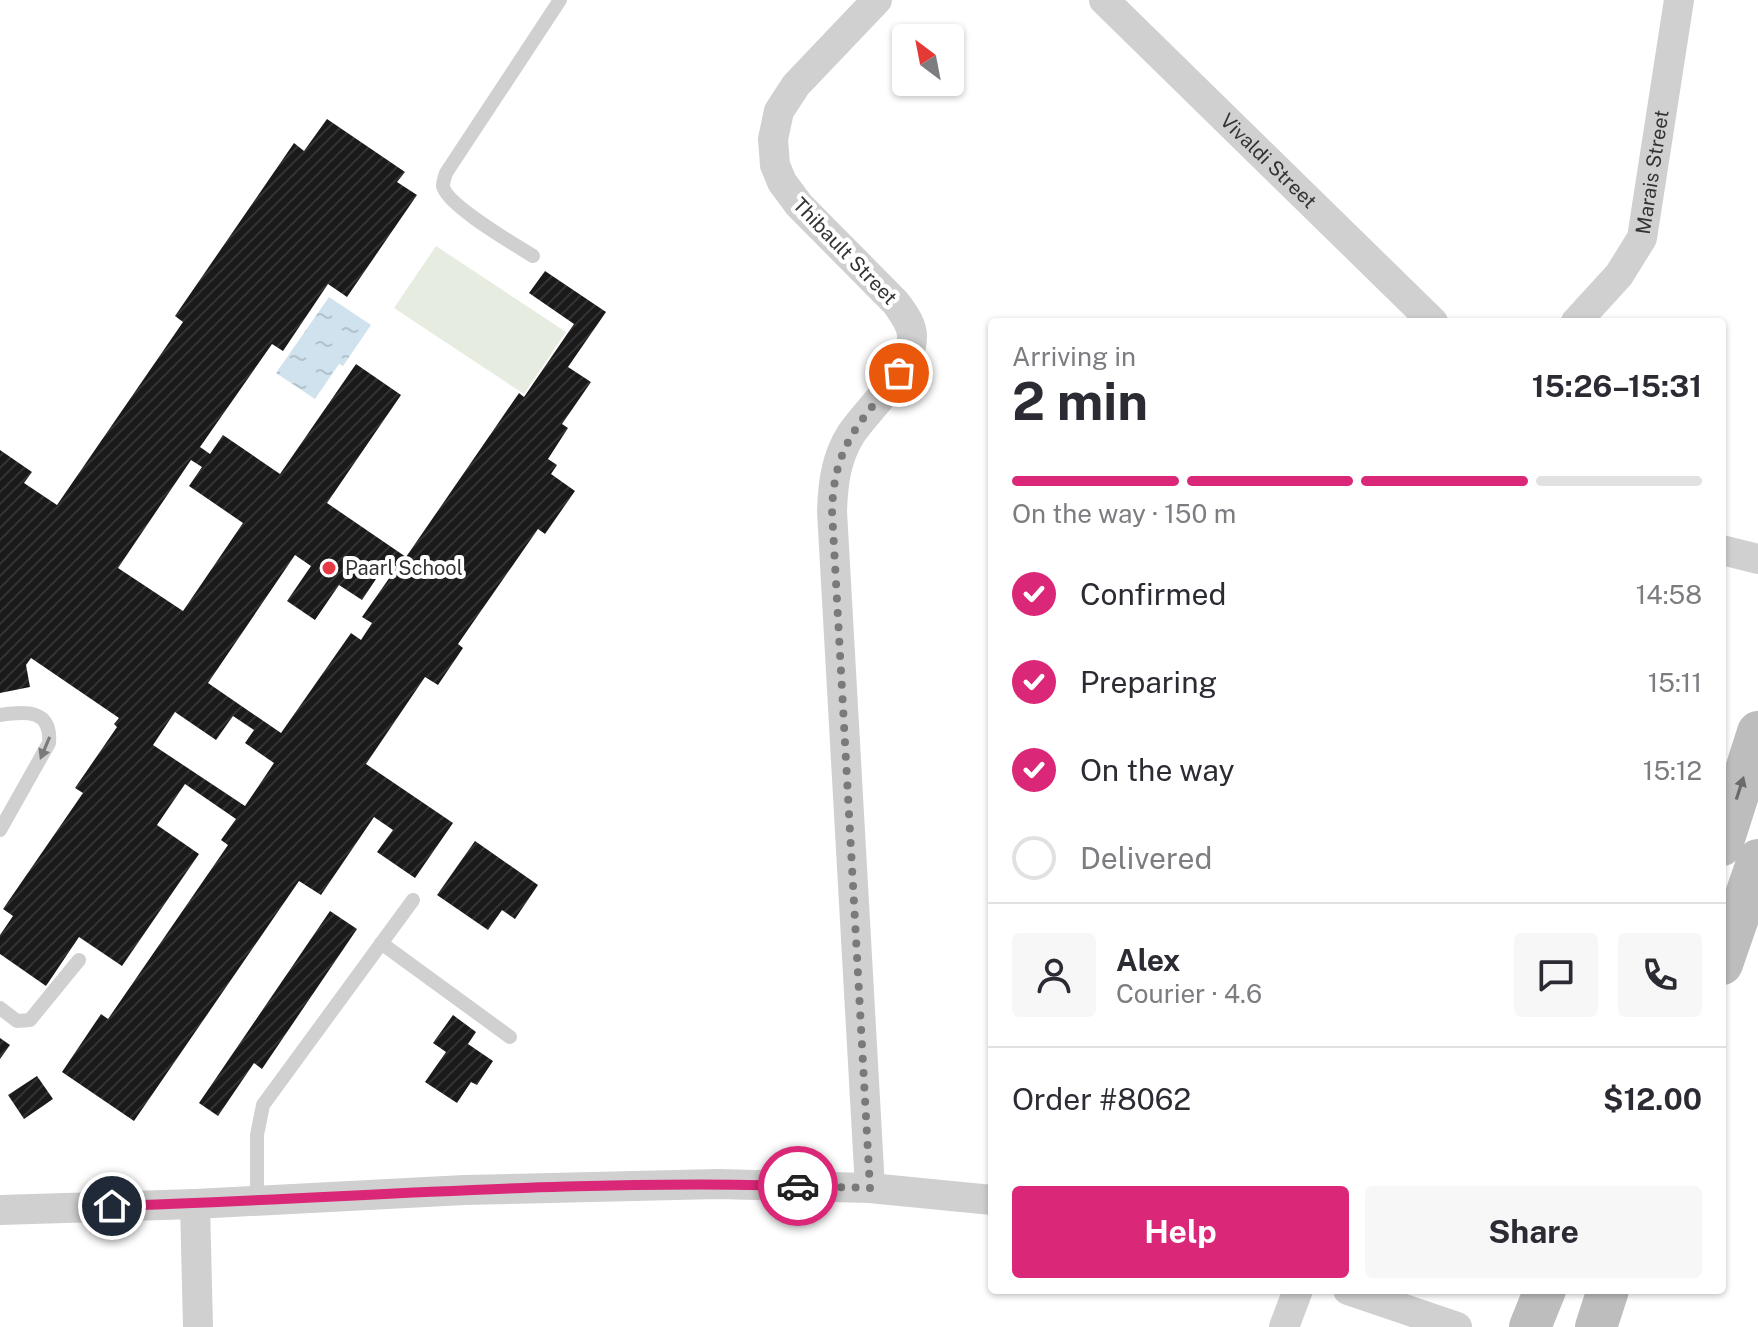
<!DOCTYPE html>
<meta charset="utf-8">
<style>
body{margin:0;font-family:"Public Sans",sans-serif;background:#f7f7f7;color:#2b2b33;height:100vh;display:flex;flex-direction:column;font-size:30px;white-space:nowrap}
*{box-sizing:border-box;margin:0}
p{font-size:26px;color:#7c7c81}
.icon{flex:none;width:44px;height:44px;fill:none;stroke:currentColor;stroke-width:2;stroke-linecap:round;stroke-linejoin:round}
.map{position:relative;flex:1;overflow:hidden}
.details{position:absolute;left:988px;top:318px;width:738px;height:976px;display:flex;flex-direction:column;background:#fff;border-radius:8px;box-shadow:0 2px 6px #0004}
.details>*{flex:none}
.needle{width:52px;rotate:328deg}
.buttons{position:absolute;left:892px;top:24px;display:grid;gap:16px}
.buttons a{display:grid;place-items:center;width:72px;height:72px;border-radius:8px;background:#fff;box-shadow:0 2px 6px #0004;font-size:40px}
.pin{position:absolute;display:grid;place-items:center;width:68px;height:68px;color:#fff;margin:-34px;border:4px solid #fff;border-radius:50%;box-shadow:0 2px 8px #0007}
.courier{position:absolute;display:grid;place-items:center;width:80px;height:80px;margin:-40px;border:6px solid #db2777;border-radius:50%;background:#fff;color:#222;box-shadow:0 2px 10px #0007}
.summary em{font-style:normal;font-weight:700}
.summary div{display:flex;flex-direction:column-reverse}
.summary{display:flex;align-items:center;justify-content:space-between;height:136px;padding:0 24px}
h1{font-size:52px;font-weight:700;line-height:60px}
.bar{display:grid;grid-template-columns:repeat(4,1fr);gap:12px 8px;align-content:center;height:96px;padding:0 24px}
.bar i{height:10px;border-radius:6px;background:#e1e1e2}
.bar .current{background:#db2777}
.bar p{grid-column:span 4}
.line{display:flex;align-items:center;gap:20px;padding:0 24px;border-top:2px solid #e1e1e2}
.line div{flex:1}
.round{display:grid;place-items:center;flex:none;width:84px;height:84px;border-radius:8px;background:#f7f7f7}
ol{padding:0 24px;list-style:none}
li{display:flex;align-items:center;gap:24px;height:88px}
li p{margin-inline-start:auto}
li .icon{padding:8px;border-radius:50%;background:#db2777;color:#fff;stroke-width:4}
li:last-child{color:#7c7c81}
li i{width:44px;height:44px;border:4px solid #e1e1e2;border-radius:50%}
.button{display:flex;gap:16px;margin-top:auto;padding:16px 24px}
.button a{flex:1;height:92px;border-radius:8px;background:#db2777;color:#fff;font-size:32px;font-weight:700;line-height:92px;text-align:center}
.button a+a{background:#f7f7f7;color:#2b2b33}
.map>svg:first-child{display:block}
</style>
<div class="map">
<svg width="1758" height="1327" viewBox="0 0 1758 1327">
<defs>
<pattern id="water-ripples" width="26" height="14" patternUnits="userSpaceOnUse" patternTransform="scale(2)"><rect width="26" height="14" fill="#cfe2ee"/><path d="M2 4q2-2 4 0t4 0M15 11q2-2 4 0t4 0" fill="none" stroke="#b2c2cd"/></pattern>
<pattern id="building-hatch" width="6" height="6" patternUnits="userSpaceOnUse" patternTransform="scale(2)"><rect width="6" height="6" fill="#1a1a1a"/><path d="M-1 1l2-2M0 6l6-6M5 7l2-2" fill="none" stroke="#333"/></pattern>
</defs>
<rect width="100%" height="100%" fill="#fff"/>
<path fill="#e6ecdf" d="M 436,246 L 566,332 L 524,394 L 394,308 Z"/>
<path fill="url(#water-ripples)" d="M 329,297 L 371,325 L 343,366 L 339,364 L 315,399 L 276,373 Z"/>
<g fill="url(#building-hatch)" fill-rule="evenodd">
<path d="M 327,119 L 405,172 L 397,182 L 417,195 L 347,297 L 328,284 L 283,351 L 272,344 L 200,447 L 210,454 L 223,435 L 280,474 L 356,364 L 401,395 L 327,503 L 406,557 L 519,393 L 524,397 L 574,324 L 529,293 L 545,271 L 606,312 L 568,367 L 591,382 L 562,424 L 568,428 L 548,459 L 557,465 L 551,474 L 575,491 L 545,534 L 538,529 L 458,644 L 463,648 L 438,685 L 425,677 L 366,764 L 453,823 L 415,878 L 377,852 L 393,830 L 374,817 L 321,895 L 299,881 L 134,1121 L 62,1072 L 101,1014 L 108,1019 L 228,845 L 221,840 L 236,819 L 185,784 L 157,825 L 199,854 L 122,966 L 79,937 L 46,986 L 0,954 L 0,935 L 13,916 L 3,909 L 83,793 L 75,788 L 117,727 L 114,724 L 119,718 L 31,658 L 26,665 L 30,687 L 0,693 L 0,450 L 32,472 L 24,483 L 57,505 L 183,322 L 175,316 L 294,143 L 304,151 ZM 191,460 L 202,467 L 189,486 L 243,523 L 183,611 L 118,568 ZM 295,555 L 311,566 L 287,601 L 315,620 L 339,585 L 362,600 L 388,561 L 397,567 L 362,617 L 372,623 L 361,640 L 351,633 L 281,733 L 208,683 ZM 175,712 L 216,740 L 233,716 L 254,730 L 245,743 L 274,763 L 245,806 L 153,745 Z"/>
<path d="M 475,841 L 538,885 L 515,919 L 502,910 L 488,930 L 437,895 Z"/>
<path d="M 330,911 L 357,929 L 262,1069 L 254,1063 L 218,1116 L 199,1103 Z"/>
<path d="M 453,1015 L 476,1032 L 468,1044 L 493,1061 L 477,1085 L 471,1082 L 457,1103 L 425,1082 L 446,1052 L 433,1043 Z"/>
<path d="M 0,1038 L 10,1045 L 0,1059 Z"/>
<path d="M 37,1076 L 53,1099 L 24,1119 L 8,1095 Z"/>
</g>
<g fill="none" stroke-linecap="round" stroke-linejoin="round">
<g stroke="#d0d0d0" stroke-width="14">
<path d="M 533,256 C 516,245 446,205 443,186 C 443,183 445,176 446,173 L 560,0"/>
<path d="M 0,715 C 25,711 52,709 49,743 L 0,830"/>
<path d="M 381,943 L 510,1037"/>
<path d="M 0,1008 L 17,1021 L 30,1020 L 79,960"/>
<path d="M 257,1200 L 257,1135 L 263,1105 L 413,900"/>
</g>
<g stroke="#d0d0d0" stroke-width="30">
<path id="s1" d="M 1104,0 L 1433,322"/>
<path id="s2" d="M 1576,322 L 1619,275 L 1642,238 L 1679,0"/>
<path d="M 1722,550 L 1758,559"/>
<path d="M 870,1188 L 832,511 C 833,483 836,458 851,434 C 869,407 913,370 912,336 C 912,324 903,313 896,303 L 799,205 L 782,182 L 775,165 L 773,139 L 779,111 L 796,85 L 877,0"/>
<path d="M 195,1204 L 198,1327"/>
<path d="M 0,1210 L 195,1204 L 464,1190 L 718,1184 L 870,1188 L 992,1200"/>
<path d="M 1348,1290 L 1457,1327"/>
<path d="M 1284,1327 L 1298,1290"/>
</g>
<g stroke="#bdbdbd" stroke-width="42">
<path d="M 1722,845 L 1758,732"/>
<path d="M 1722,964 L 1758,860"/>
<path d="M 1530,1327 L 1545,1290"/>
<path d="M 1596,1327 L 1608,1290"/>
</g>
</g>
<defs><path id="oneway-solid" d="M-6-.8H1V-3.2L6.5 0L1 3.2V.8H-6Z" transform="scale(2)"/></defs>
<use fill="#7a7a7a" href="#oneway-solid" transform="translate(45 748) rotate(113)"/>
<use fill="#6a6a6a" href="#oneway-solid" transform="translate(1740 788) rotate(-72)"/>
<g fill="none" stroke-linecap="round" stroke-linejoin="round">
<path stroke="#7a7a7a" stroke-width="8" stroke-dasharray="0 14.4" d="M 798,1186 L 870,1188 L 832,511 C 834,444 860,423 899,373"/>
<path stroke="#db2777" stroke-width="10" d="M 112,1206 C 340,1199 569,1179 798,1186"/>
</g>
<circle fill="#e63946" stroke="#fff" stroke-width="3" cx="329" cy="568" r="8"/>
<g text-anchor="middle" stroke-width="8" stroke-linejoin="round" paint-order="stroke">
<g font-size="20" fill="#333" stroke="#fff">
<text dy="7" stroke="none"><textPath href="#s1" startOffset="230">Vivaldi Street</textPath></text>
<text dy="7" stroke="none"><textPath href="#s2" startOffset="174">Marais Street</textPath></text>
<text transform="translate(845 251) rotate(46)" y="7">Thibault Street</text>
</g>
<g font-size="20" fill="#333" stroke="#fff" text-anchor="start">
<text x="345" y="575">Paarl School</text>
</g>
</g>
</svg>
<div class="buttons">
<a><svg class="needle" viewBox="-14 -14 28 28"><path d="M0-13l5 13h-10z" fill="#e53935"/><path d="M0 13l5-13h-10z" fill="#7c7c81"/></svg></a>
</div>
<div class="pin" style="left:899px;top:373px;background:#ea580c"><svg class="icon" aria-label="bag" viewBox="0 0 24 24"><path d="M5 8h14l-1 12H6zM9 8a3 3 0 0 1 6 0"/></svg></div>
<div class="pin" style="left:112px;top:1206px;background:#1f2937"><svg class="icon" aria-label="home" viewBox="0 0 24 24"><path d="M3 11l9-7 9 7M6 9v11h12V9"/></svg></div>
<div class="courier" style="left:798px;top:1186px"><svg class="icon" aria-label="car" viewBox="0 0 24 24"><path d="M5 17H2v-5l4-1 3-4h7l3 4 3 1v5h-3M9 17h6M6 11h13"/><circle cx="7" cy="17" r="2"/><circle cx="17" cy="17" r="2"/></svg></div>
<section class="details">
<div class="summary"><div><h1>2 min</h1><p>Arriving in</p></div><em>15:26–15:31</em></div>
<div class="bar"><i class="current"></i><i class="current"></i><i class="current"></i><i></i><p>On the way · 150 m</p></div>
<ol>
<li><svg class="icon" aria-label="check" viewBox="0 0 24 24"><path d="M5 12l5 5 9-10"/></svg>Confirmed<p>14:58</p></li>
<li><svg class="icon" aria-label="check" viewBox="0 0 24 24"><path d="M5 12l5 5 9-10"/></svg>Preparing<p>15:11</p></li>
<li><svg class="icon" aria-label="check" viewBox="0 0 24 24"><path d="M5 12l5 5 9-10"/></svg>On the way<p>15:12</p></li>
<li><i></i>Delivered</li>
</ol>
<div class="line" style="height:144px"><a class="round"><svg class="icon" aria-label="person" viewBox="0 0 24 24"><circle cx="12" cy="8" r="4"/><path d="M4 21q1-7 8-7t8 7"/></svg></a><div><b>Alex</b><p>Courier · 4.6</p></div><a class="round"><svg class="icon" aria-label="chat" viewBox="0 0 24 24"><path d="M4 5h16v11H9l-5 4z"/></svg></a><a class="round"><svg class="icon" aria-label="phone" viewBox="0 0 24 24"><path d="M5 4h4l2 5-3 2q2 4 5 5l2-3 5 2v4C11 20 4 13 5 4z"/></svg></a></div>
<div class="line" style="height:104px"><div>Order #8062</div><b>$12.00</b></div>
<div class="button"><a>Help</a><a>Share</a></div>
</section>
</div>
